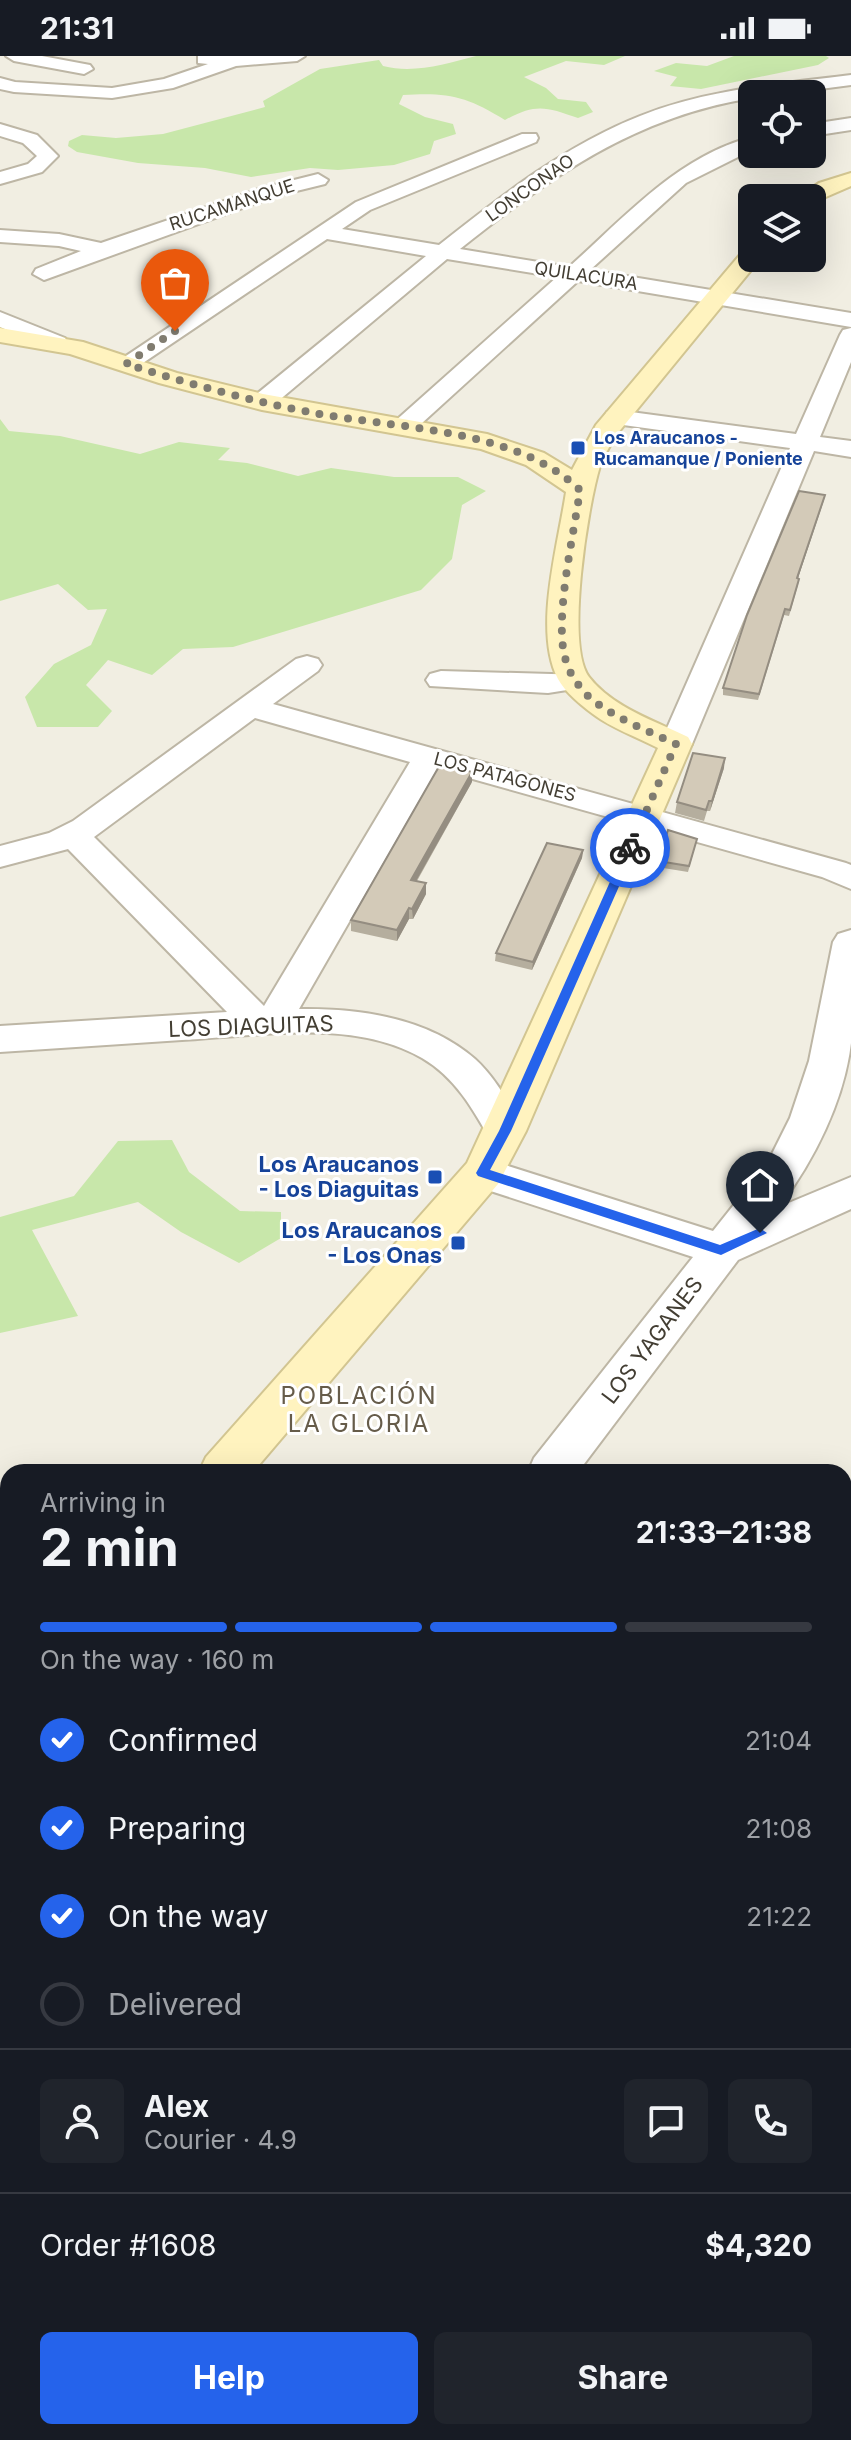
<!DOCTYPE html>
<meta charset="utf-8">
<style>
body{margin:0;font-family:Inter,sans-serif;background:#20242c;color:#f1f3f6;height:100vh;display:flex;flex-direction:column;font-size:30px;white-space:nowrap}
*{box-sizing:border-box;margin:0}
p{font-size:26px;color:#9ea1a6}
.icon{flex:none;width:44px;height:44px;fill:none;stroke:currentColor;stroke-width:2;stroke-linecap:round;stroke-linejoin:round}
.map{position:relative;flex:1;overflow:hidden}
.side{position:absolute;left:0px;top:1408px;width:852px;height:976px;display:flex;flex-direction:column;background:#171b24;border-radius:24px 24px 0 0;box-shadow:0 8px 32px #0002}
.side>*{flex:none}
.buttons{position:absolute;left:738px;top:24px;display:grid;gap:16px}
.buttons a{display:grid;place-items:center;width:88px;height:88px;border-radius:12px;background:#171b24;box-shadow:0 8px 32px #0002;font-size:40px}
.pin{position:absolute;display:grid;place-items:center;width:68px;height:68px;color:#fff;margin:-82px -34px;border-radius:50% 50% 50% 0;rotate:-45deg;box-shadow:0 0 8px #0007}
.pin .icon{rotate:45deg}
.courier{position:absolute;display:grid;place-items:center;width:80px;height:80px;margin:-40px;border:6px solid #2563eb;border-radius:50%;background:#fff;color:#222;box-shadow:0 2px 10px #0007}
.headline em{font-style:normal;font-weight:700}
.headline div{display:flex;flex-direction:column-reverse}
.headline{display:flex;align-items:center;justify-content:space-between;height:136px;padding:0 40px}
h1{font-size:52px;font-weight:700;line-height:60px}
.bar{display:grid;grid-template-columns:repeat(4,1fr);gap:12px 8px;align-content:center;height:96px;padding:0 40px}
.bar i{height:10px;border-radius:6px;background:#363941}
.bar .on{background:#2563eb}
.bar p{grid-column:span 4}
.line{display:flex;align-items:center;gap:20px;padding:0 40px;border-top:2px solid #363941}
.line div{flex:1}
.round{display:grid;place-items:center;flex:none;width:84px;height:84px;border-radius:12px;background:#20242c}
ol{padding:0 40px;list-style:none}
li{display:flex;align-items:center;gap:24px;height:88px}
li p{margin-inline-start:auto}
li .icon{padding:8px;border-radius:50%;background:#2563eb;color:#fff;stroke-width:4}
li:last-child{color:#9ea1a6}
li i{width:44px;height:44px;border:4px solid #363941;border-radius:50%}
.cta{display:flex;gap:16px;margin-top:auto;padding:16px 40px}
.cta a{flex:1;height:92px;border-radius:12px;background:#2563eb;color:#fff;font-size:32px;font-weight:700;line-height:92px;text-align:center}
.cta a+a{background:#20242c;color:#f1f3f6}
.status{display:flex;justify-content:space-between;align-items:center;height:56px;padding:0 40px;background:#171b24;direction:ltr}
.status svg{height:22px;fill:currentColor}
.map>svg:first-child{display:block}
</style>
<div class="status"><b>21:31</b><svg viewBox="0 0 49 12"><path d="M0 12V9h3v3zM5 12V6h3v6zM10 12V3h3v9zM15 12V0h3v12zM26 1h20v11H26zM47 4h2v5h-2z"/></svg></div>
<div class="map">
<svg width="851" height="2384" viewBox="0 0 851 2384">
<rect width="100%" height="100%" fill="#f1eee2"/>
<g fill="#c8e7aa">
<path d="M 476,0 L 625,0 L 604,9 L 566,5 L 524,21 L 546,32 L 558,43 L 586,46 L 593,56 L 578,62 C 546,51 536,47 505,64 C 467,40 447,36 403,39 L 399,48 L 425,61 L 453,68 L 456,78 L 434,85 L 430,98 L 394,109 L 338,114 L 310,112 L 251,121 L 205,112 L 138,107 L 77,96 L 68,90 L 69,85 L 82,79 L 116,82 L 163,78 L 265,51 L 263,45 L 320,13 L 379,4 L 383,10 C 414,18 445,8 476,0 Z"/>
<path d="M 734,0 L 826,0 L 829,2 L 818,9 L 701,33 L 670,30 L 677,21 L 654,15 L 676,7 L 707,10 Z"/>
<path d="M 0,363 L 9,375 L 60,380 L 140,398 L 179,386 L 230,392 L 218,404 L 247,407 L 298,420 L 331,412 L 394,421 L 458,421 L 486,435 L 462,449 L 452,503 L 421,534 L 233,591 L 183,593 L 152,619 L 108,604 L 86,629 L 112,655 L 98,671 L 37,671 L 25,641 L 54,608 L 91,589 L 107,553 L 88,554 L 58,528 L 0,545 Z"/>
<path d="M 172,1084 L 189,1116 L 240,1155 L 281,1156 L 281,1182 L 239,1207 L 181,1176 L 138,1146 L 32,1174 L 78,1260 L 0,1277 L 0,1161 L 74,1140 L 118,1085 Z"/>
<path d="M 851,1840 L 851,2384 L 0,2384 L 0,2036 L 8,2030 L 8,2376 L 844,2376 L 844,1844 Z"/>
</g>
<g fill="none" stroke-linecap="round" stroke-linejoin="round">
<g stroke="#bdb6a5" stroke-width="4">
<g id="street">
<path d="M 6,0 L 42,0 L 90,9 L 93,13 L 84,18 L 14,5 Z"/>
<path d="M 198,0 L 305,0 L 297,5 L 236,10 L 173,32 L 112,42 L 14,36 L 0,33 L 0,22 L 15,26 L 112,32 L 164,23 L 208,8 L 198,7 Z"/>
<path d="M 851,19 L 851,29 L 782,38 L 752,38 L 752,42 C 634,61 552,120 460,193 L 569,211 C 624,162 678,100 752,81 L 752,94 L 686,127 L 590,214 L 851,257 L 851,271 L 578,225 L 411,377 L 393,377 L 390,372 L 393,367 L 557,221 L 447,203 L 271,351 L 253,351 L 250,346 L 253,341 L 426,200 L 327,183 L 134,313 L 118,313 L 114,308 L 356,146 L 522,78 L 536,78 L 538,82 L 536,86 L 370,154 L 342,173 L 439,189 C 501,140 566,89 640,60 C 707,33 780,28 851,19 Z"/>
<path d="M 851,62 L 851,74 L 812,80 L 812,68 Z"/>
<path d="M 0,68 L 37,79 L 58,100 L 42,116 L 0,128 L 0,116 L 28,108 L 37,100 L 23,87 L 0,80 Z"/>
<path d="M 318,118 L 328,124 L 325,128 L 276,140 L 44,224 L 33,218 L 36,213 L 81,195 L 59,190 L 0,186 L 0,174 L 59,178 L 101,187 L 262,132 Z"/>
<path d="M 0,256 L 65,282 L 68,287 L 65,292 L 57,294 L 0,271 Z"/>
<path d="M 851,272 L 851,306 L 820,381 L 851,385 L 851,401 L 814,395 L 692,688 L 687,695 L 676,697 L 665,695 L 660,688 L 790,392 L 616,368 L 607,366 L 604,361 L 607,356 L 616,354 L 796,378 L 840,279 L 843,274 Z"/>
<path d="M 307,600 L 318,603 L 322,609 L 318,615 L 273,648 L 846,807 L 851,809 L 851,833 L 822,821 L 437,713 L 299,953 C 360,952 428,962 475,1003 C 497,1023 510,1050 525,1075 L 519,1085 L 505,1089 L 491,1085 C 473,1053 455,1021 422,1002 C 352,962 259,980 182,984 C 122,988 61,992 0,996 L 0,970 L 227,956 L 68,793 L 0,811 L 0,790 L 49,777 L 73,765 L 296,603 ZM 255,662 L 410,706 L 264,950 L 94,781 Z"/>
<path d="M 441,615 L 586,619 L 590,625 L 586,631 L 548,637 L 430,630 L 426,624 L 430,618 Z"/>
<path d="M 851,874 C 851,911 851,950 851,987 C 844,1045 814,1105 779,1151 L 851,1121 L 851,1153 L 738,1204 L 578,1416 L 528,1416 L 534,1402 L 693,1201 L 469,1128 L 463,1117 L 469,1106 L 483,1102 L 713,1175 L 768,1106 L 790,1062 L 809,1005 L 833,886 L 838,878 Z"/>
<path d="M 8,1917 L 8,1977 L 0,1980 L 0,1920 Z"/>
</g>
</g>
<g stroke="#d2c591" stroke-width="4">
<g id="secondary">
<path d="M 851,117 L 851,130 L 812,147 L 812,142 L 797,142 L 819,127 Z"/>
<path d="M 752,192 L 752,202 L 761,202 L 617,378 C 611,388 604,399 600,410 C 588,449 565,589 589,621 C 612,651 655,665 688,681 L 692,688 L 526,1075 L 498,1128 L 253,1416 L 199,1416 L 206,1401 L 467,1107 L 658,692 C 637,681 611,672 593,658 C 581,649 565,636 558,623 C 533,574 558,490 566,436 L 526,409 L 481,393 L 262,354 L 159,327 L 70,298 L 0,286 L 0,272 L 83,286 L 177,317 L 263,338 L 487,378 L 544,397 L 572,414 L 596,369 L 744,194 Z"/>
<path d="M 8,1577 L 8,1625 L 0,1629 L 0,1579 Z"/>
</g>
</g>
<use href="#street" fill="#fff" fill-rule="evenodd"/>
<use href="#secondary" fill="#fff3bf" fill-rule="evenodd"/>
</g>
<g fill="#b5ae9e">
<path d="M 825,439 L 798,522 L 799,523 L 798,529 L 789,560 L 784,559 L 758,644 L 723,639 L 723,632 Z"/>
<path d="M 724,712 L 710,755 L 707,755 L 704,765 L 675,757 L 677,746 Z"/>
<path d="M 472,726 L 417,825 L 426,838 L 413,863 L 409,863 L 397,885 L 351,875 L 351,864 Z"/>
<path d="M 697,783 L 688,816 L 657,811 L 658,805 Z"/>
<path d="M 583,794 L 582,802 L 532,914 L 495,905 L 496,897 Z"/>
</g>
<g fill="#948d81">
<path d="M 825,439 L 824,444 L 796,528 L 797,522 Z"/>
<path d="M 725,702 L 724,712 L 710,755 L 712,745 Z"/>
<path d="M 472,716 L 472,726 L 411,834 L 411,824 Z"/>
<path d="M 583,794 L 582,802 L 532,914 L 533,906 Z"/>
<path d="M 426,827 L 426,838 L 413,863 L 412,853 Z"/>
<path d="M 409,852 L 409,863 L 397,885 L 397,874 Z"/>
</g>
<g fill="#d3cab8" stroke="#948d81" stroke-width="2">
<path d="M 799,435 L 825,439 L 797,522 L 799,523 L 790,554 L 785,553 L 759,638 L 723,632 L 747,559 Z"/>
<path d="M 693,697 L 725,702 L 712,745 L 709,745 L 706,754 L 677,746 Z"/>
<path d="M 441,707 L 472,716 L 411,824 L 426,827 L 412,853 L 409,852 L 397,874 L 351,864 Z"/>
<path d="M 668,774 L 697,783 L 689,810 L 658,805 Z"/>
<path d="M 547,787 L 583,794 L 533,906 L 496,897 Z"/>
</g>
<path fill="#2563eb" d="M 630,789 L 636,792 L 511,1075 L 490,1114 L 720,1189 L 760,1172 L 767,1177 L 721,1199 L 478,1120 L 476,1117 L 499,1075 L 625,792 Z"/>
<g fill="none" stroke-linecap="round" stroke-linejoin="round">
<path stroke="#807c70" stroke-width="8" stroke-dasharray="0 14.4" d="M 175,275 L 126,308 C 186,327 247,344 309,356 C 395,373 514,371 580,434 C 574,478 553,566 566,605 C 570,619 579,631 589,641 C 614,662 646,674 676,688 L 630,792"/>
</g>
<g fill="#1a4fb4" stroke="#fff" stroke-width="3">
<rect x="570" y="384" width="16" height="16" rx="4"/>
<rect x="427" y="1113" width="16" height="16" rx="4"/>
<rect x="450" y="1179" width="16" height="16" rx="4"/>
</g>
<g text-anchor="middle" stroke-width="6" stroke-linejoin="round" paint-order="stroke">
<g font-size="18" fill="#433e33" stroke="#fff">
<text transform="translate(530 132) rotate(-35)" y="6">LONCONAO</text>
<text transform="translate(232 149) rotate(-18)" y="6">RUCAMANQUE</text>
<text transform="translate(586 220) rotate(9)" y="6">QUILACURA</text>
<text transform="translate(505 721) rotate(15)" y="6">LOS PATAGONES</text>
</g>
<g font-size="18" font-weight="bold" fill="#164399" stroke="#fff" text-anchor="start">
<text x="594" y="388">Los Araucanos -<tspan x="594" dy="21">Rucamanque / Poniente</tspan></text>
</g>
<g font-size="22" fill="#433e33" stroke="#fff">
<text transform="translate(251 970) rotate(-2)" y="8">LOS DIAGUITAS</text>
<text transform="translate(652 1284) rotate(-53)" y="8">LOS YAGANES</text>
</g>
<g font-size="22" font-weight="bold" fill="#164399" stroke="#fff" text-anchor="end">
<text x="419" y="1116">Los Araucanos<tspan x="419" dy="25">- Los Diaguitas</tspan></text>
<text x="442" y="1182">Los Araucanos<tspan x="442" dy="25">- Los Onas</tspan></text>
</g>
<g font-size="24" letter-spacing="2" fill="#665c4a" stroke="#fff">
<text x="359" y="1348">POBLACIÓN<tspan x="359" dy="28">LA GLORIA</tspan></text>
</g>
</g>
</svg>
<div class="buttons">
<a><svg class="icon" aria-label="locate" viewBox="0 0 24 24"><circle cx="12" cy="12" r="6"/><path d="M12 2v4M12 18v4M2 12h4M18 12h4"/></svg></a>
<a><svg class="icon" aria-label="layers" viewBox="0 0 24 24"><path d="M12 4l9 5-9 5-9-5zM3 14l9 5 9-5"/></svg></a>
</div>
<div class="pin" style="left:175px;top:275px;background:#ea580c"><svg class="icon" aria-label="bag" viewBox="0 0 24 24"><path d="M5 8h14l-1 12H6zM9 8a3 3 0 0 1 6 0"/></svg></div>
<div class="pin" style="left:760px;top:1177px;background:#1f2937"><svg class="icon" aria-label="home" viewBox="0 0 24 24"><path d="M3 11l9-7 9 7M6 9v11h12V9"/></svg></div>
<div class="courier" style="left:630px;top:792px"><svg class="icon" aria-label="bike" viewBox="0 0 24 24"><circle cx="6" cy="16" r="4"/><circle cx="18" cy="16" r="4"/><path d="M6 16l4-8h5l3 8M10 8l3 8H6M13 5h3"/></svg></div>
<section class="side">
<div class="headline"><div><h1>2 min</h1><p>Arriving in</p></div><em>21:33–21:38</em></div>
<div class="bar"><i class="on"></i><i class="on"></i><i class="on"></i><i></i><p>On the way · 160 m</p></div>
<ol>
<li><svg class="icon" aria-label="check" viewBox="0 0 24 24"><path d="M5 12l5 5 9-10"/></svg>Confirmed<p>21:04</p></li>
<li><svg class="icon" aria-label="check" viewBox="0 0 24 24"><path d="M5 12l5 5 9-10"/></svg>Preparing<p>21:08</p></li>
<li><svg class="icon" aria-label="check" viewBox="0 0 24 24"><path d="M5 12l5 5 9-10"/></svg>On the way<p>21:22</p></li>
<li><i></i>Delivered</li>
</ol>
<div class="line" style="height:144px"><a class="round"><svg class="icon" aria-label="person" viewBox="0 0 24 24"><circle cx="12" cy="8" r="4"/><path d="M4 21q1-7 8-7t8 7"/></svg></a><div><b>Alex</b><p>Courier · 4.9</p></div><a class="round"><svg class="icon" aria-label="chat" viewBox="0 0 24 24"><path d="M4 5h16v11H9l-5 4z"/></svg></a><a class="round"><svg class="icon" aria-label="phone" viewBox="0 0 24 24"><path d="M5 4h4l2 5-3 2q2 4 5 5l2-3 5 2v4C11 20 4 13 5 4z"/></svg></a></div>
<div class="line" style="height:104px"><div>Order #1608</div><b>$4,320</b></div>
<div class="cta"><a>Help</a><a>Share</a></div>
</section>
</div>
